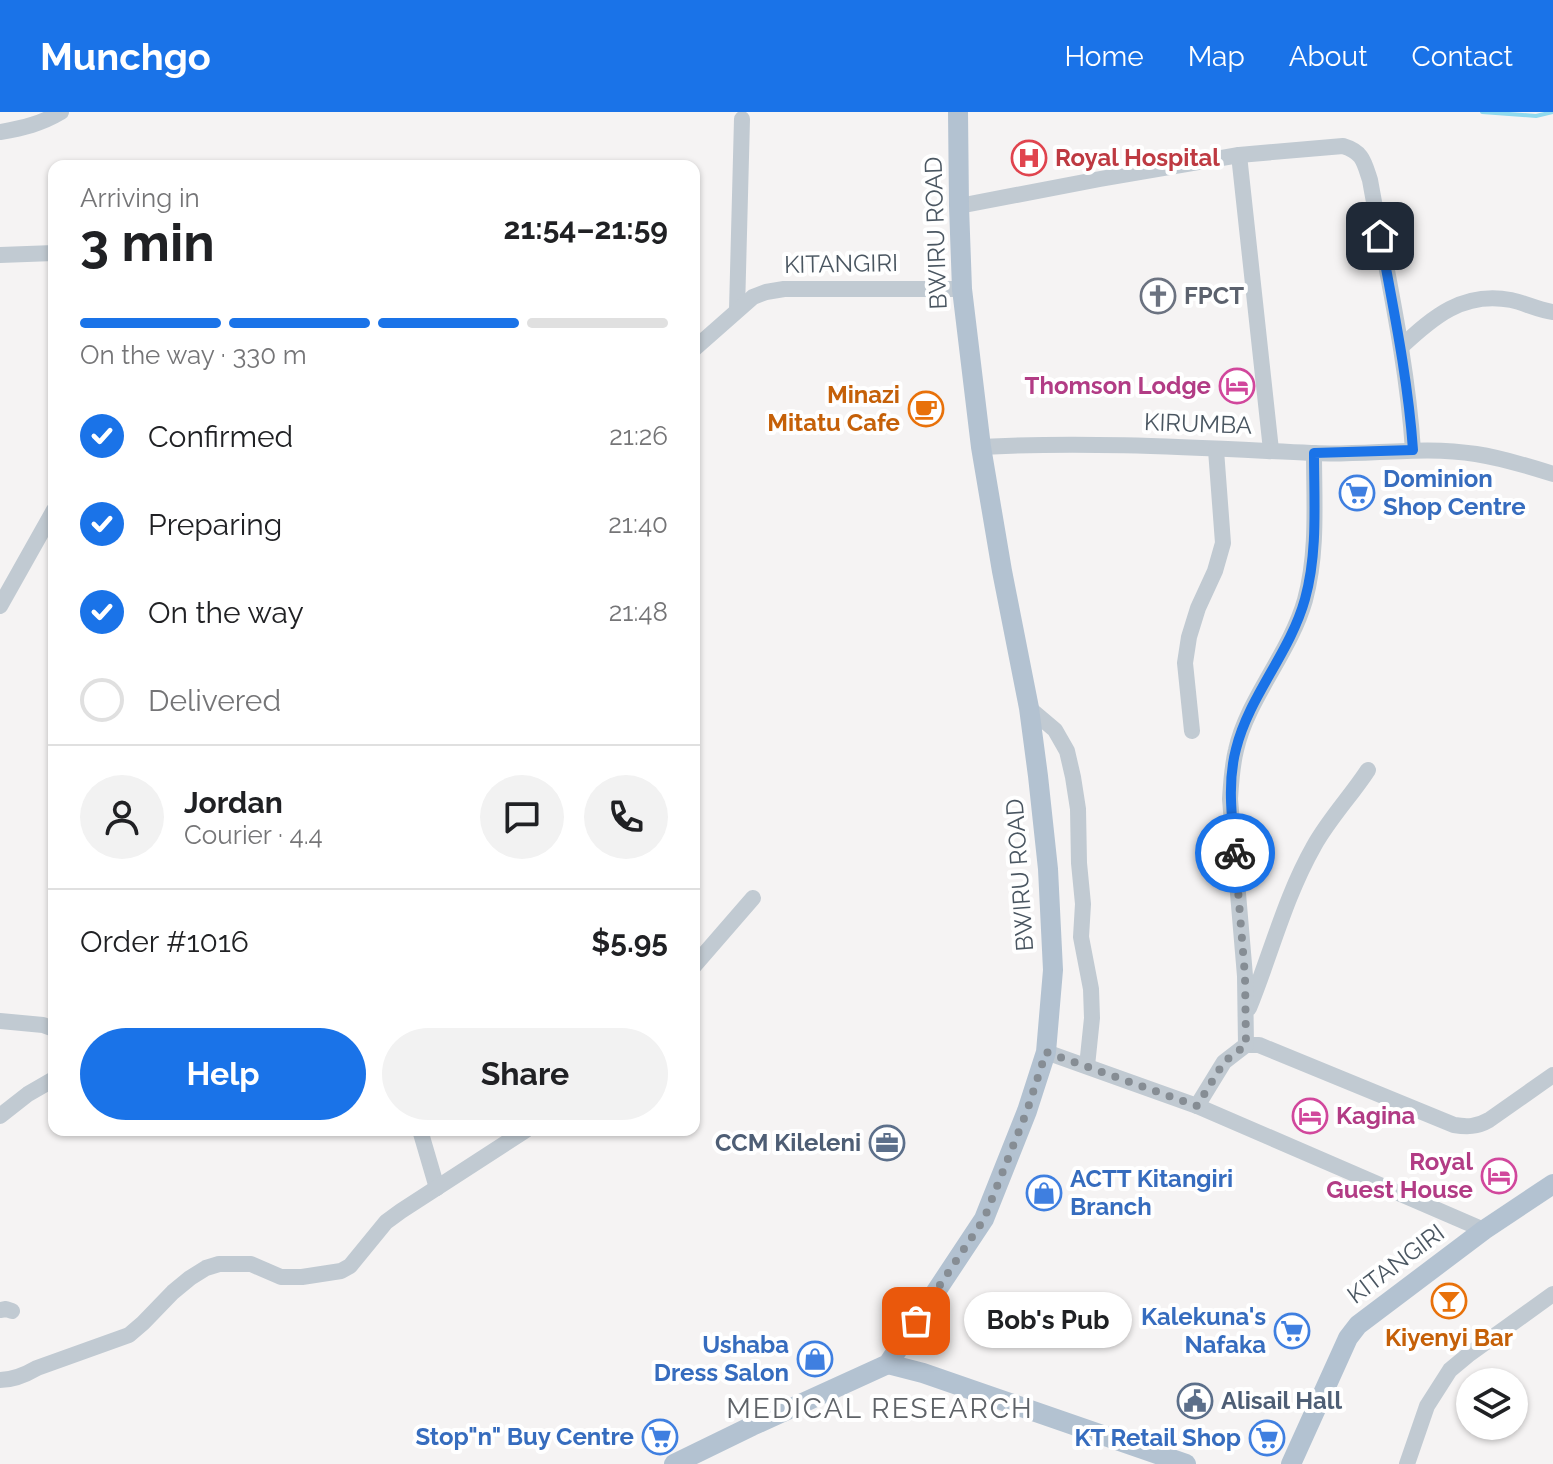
<!DOCTYPE html>
<meta charset="utf-8">
<style>
body{margin:0;font-family:Raleway,sans-serif;background:#f2f2f2;color:#202124;height:100vh;display:flex;flex-direction:column;font-size:30px;white-space:nowrap}
*{box-sizing:border-box;margin:0}
p{font-size:26px;color:#757577}
.icon{flex:none;width:44px;height:44px;fill:none;stroke:currentColor;stroke-width:2;stroke-linecap:round;stroke-linejoin:round}
.map{position:relative;flex:1;overflow:hidden}
.panel{position:absolute;left:48px;top:48px;width:652px;height:976px;display:flex;flex-direction:column;background:#fff;border-radius:16px;box-shadow:0 2px 6px #0004}
.panel>*{flex:none}
.fabs{position:absolute;left:1456px;top:1256px;display:grid;gap:16px}
.fabs a{display:grid;place-items:center;width:72px;height:72px;border-radius:50%;background:#fff;box-shadow:0 2px 6px #0004;font-size:40px}
.pin{position:absolute;display:grid;place-items:center;width:68px;height:68px;color:#fff;margin:-34px;border-radius:16px;box-shadow:0 4px 12px #0006}
.courier{position:absolute;display:grid;place-items:center;width:80px;height:80px;margin:-40px;border:6px solid #1a73e8;border-radius:50%;background:#fff;color:#222;box-shadow:0 2px 10px #0007}
.bubble{position:absolute;height:56px;border-radius:28px;background:#fff;box-shadow:0 2px 6px #0004;font-size:26px;font-weight:700;line-height:56px;text-align:center}
.summary em{font-style:normal;font-weight:700}
.summary div{display:flex;flex-direction:column-reverse}
.summary{display:flex;align-items:center;justify-content:space-between;height:136px;padding:0 32px}
h1{font-size:52px;font-weight:700;line-height:60px}
.bar{display:grid;grid-template-columns:repeat(4,1fr);gap:12px 8px;align-content:center;height:96px;padding:0 32px}
.bar i{height:10px;border-radius:6px;background:#e0e0e0}
.bar .on{background:#1a73e8}
.bar p{grid-column:span 4}
.line{display:flex;align-items:center;gap:20px;padding:0 32px;border-top:2px solid #e0e0e0}
.line div{flex:1}
.round{display:grid;place-items:center;flex:none;width:84px;height:84px;border-radius:42px;background:#f2f2f2}
ol{padding:0 32px;list-style:none}
li{display:flex;align-items:center;gap:24px;height:88px}
li p{margin-inline-start:auto}
li .icon{padding:8px;border-radius:50%;background:#1a73e8;color:#fff;stroke-width:4}
li:last-child{color:#757577}
li i{width:44px;height:44px;border:4px solid #e0e0e0;border-radius:50%}
.primary-button{display:flex;gap:16px;margin-top:auto;padding:16px 32px}
.primary-button a{flex:1;height:92px;border-radius:48px;background:#1a73e8;color:#fff;font-size:32px;font-weight:700;line-height:92px;text-align:center}
.primary-button a+a{background:#f2f2f2;color:#202124}
header{display:flex;align-items:center;gap:48px;box-sizing:border-box;height:112px;padding:0 40px;background:#1a73e8;color:#fff}
header strong{font-size:38px}
nav{display:flex;gap:44px;margin-inline-start:auto;font-size:28px}
.map>svg:first-child{display:block}
</style>
<header>
<strong>Munchgo</strong>
<nav><a>Home</a><a>Map</a><a>About</a><a>Contact</a></nav>
</header>
<div class="map">
<svg width="1553" height="1352" viewBox="0 0 1553 1352">
<rect width="100%" height="100%" fill="#f5f3f3"/>
<g fill="none" stroke-linecap="round" stroke-linejoin="round">
<path stroke="#90daee" stroke-width="4" d="M 1482,0 L 1536,4 L 1553,0"/>
<g stroke="#c1cad2" stroke-width="16">
<path d="M 0,20 C 23,16 41,12 61,0"/>
<path d="M 1239,43 L 1271,338"/>
<path d="M 959,94 L 1100,67 L 1239,43 L 1343,34 C 1363,40 1364,50 1370,68 C 1386,158 1407,247 1413,338"/>
<path d="M 0,143 L 54,141"/>
<path d="M 737,198 L 742,7"/>
<path d="M 1401,235 C 1433,205 1463,179 1511,188 C 1525,191 1538,198 1553,200"/>
<path d="M 694,237 L 753,185 L 766,180 L 784,177 L 962,177"/>
<path d="M 981,335 C 1091,329 1201,336 1311,341 C 1366,344 1422,333 1476,342 C 1502,346 1528,354 1553,362"/>
<path d="M 0,494 L 54,398"/>
<path d="M 1029,596 L 1055,618 L 1067,639 L 1073,665 L 1078,697 L 1079,751 L 1083,792 L 1081,825 L 1091,877 L 1092,906 L 1087,954"/>
<path d="M 1192,619 L 1185,551 L 1189,525 L 1198,496 L 1215,459 L 1223,431 L 1216,338"/>
<path d="M 694,854 L 753,786"/>
<path d="M 1249,896 C 1271,842 1285,785 1314,734 C 1329,707 1351,684 1368,658"/>
<path d="M 0,909 L 43,913 L 54,917"/>
<path d="M 1246,933 L 1259,933 L 1454,1013 C 1467,1015 1477,1015 1489,1008 L 1553,963"/>
<path d="M 1046,940 L 1197,994 L 1484,1118"/>
<path d="M 1197,994 L 1224,950 L 1246,933 L 1245,864 L 1230,687 C 1231,671 1232,654 1236,638 C 1247,587 1290,541 1305,488 C 1318,440 1314,390 1314,341"/>
<path d="M 0,1004 L 28,982 L 54,967"/>
<path d="M 420,1018 L 437,1076"/>
<path d="M 0,1198 L 6,1197 L 12,1199"/>
<path d="M 0,1268 C 14,1268 25,1263 37,1256 L 129,1223 L 143,1211 L 173,1180 L 190,1166 L 206,1156 L 219,1152 L 251,1152 L 281,1165 L 302,1165 L 341,1159 L 350,1154 L 386,1110 L 401,1099 L 526,1018"/>
<path d="M 1407,1352 L 1427,1294 L 1450,1258 L 1468,1243 L 1553,1182"/>
</g>
<g stroke="#b3c2d1" stroke-width="20">
<path d="M 888,1252 L 923,1261 L 1186,1352"/>
<path d="M 674,1352 L 752,1314 L 888,1252 L 984,1107 L 1027,999 L 1046,940 L 1053,858 L 1048,757 L 1038,664 L 1029,596 L 1002,459 L 981,335 L 962,177 L 959,94 L 958,0"/>
<path d="M 1291,1352 L 1348,1226 L 1358,1213 L 1484,1118 L 1553,1072"/>
</g>
</g>
<g fill="none" stroke-linecap="round" stroke-linejoin="round">
<path stroke="#868d94" stroke-width="8" stroke-dasharray="0 14.4" d="M 916,1209 L 984,1107 L 1027,999 L 1046,940 L 1197,994 L 1224,950 L 1246,933 L 1245,864 L 1235,741"/>
<path stroke="#1a73e8" stroke-width="10" d="M 1235,741 C 1232,706 1227,671 1236,637 C 1249,584 1290,541 1305,487 C 1318,440 1314,390 1314,341 L 1413,338 C 1408,266 1393,195 1380,124"/>
</g>
<defs>
<g id="hospital-ring" transform="scale(1.8)"><circle r="9.5" fill="#fff" stroke="#e0444e" stroke-width="1.5"/><path d="M-5-5h3v3.5h4V-5h3V5h-3V1.5h-4V5h-3Z" fill="#e0444e"/></g>
<g id="church-ring" transform="scale(1.8)"><circle r="9.5" fill="#fff" stroke="#6b7280" stroke-width="1.5"/><path d="M-1.2-6h2.4v3.5h3.3v2.4h-3.3V6h-2.4V-.1h-3.3v-2.4h3.3Z" fill="#6b7280"/></g>
<g id="hotel-ring" transform="scale(1.8)"><circle r="9.5" fill="#fff" stroke="#d1479c" stroke-width="1.5"/><path d="M-6-4.5h1.5V1H6V5H4.5V3h-9V5H-6ZM-4 0a1.8 1.8 0 1 1 3.6 0ZM.5 0V-2.5h3Q6-2.5 6 0Z" fill="#d1479c"/></g>
<g id="cafe-ring" transform="scale(1.8)"><circle r="9.5" fill="#fff" stroke="#e8710a" stroke-width="1.5"/><path d="M-5.5-4.5H6V0H3Q3 3.5 0 3.5H-2.5Q-5.5 3.5-5.5 0ZM3-3.2v2h1.7v-2ZM-6 4.5H4V6H-6Z" fill="#e8710a"/></g>
<g id="supermarket-ring" transform="scale(1.8)"><circle r="9.5" fill="#fff" stroke="#3f7fe0" stroke-width="1.5"/><path d="M-6-5.5h2.5l.6 2H6L4.5 2H-2.5L-4.4-4H-6ZM-1.5 3.2a1.3 1.3 0 1 0 .1 0ZM3 3.2a1.3 1.3 0 1 0 .1 0Z" fill="#3f7fe0"/></g>
<g id="office-ring" transform="scale(1.8)"><circle r="9.5" fill="#fff" stroke="#5c6f8a" stroke-width="1.5"/><path d="M-6-3h4V-5.5h4V-3h4V5H-6ZM-1-4.5V-3h2v-1.5ZM-6 0V1H6V0Z" fill="#5c6f8a"/></g>
<g id="shop-ring" transform="scale(1.8)"><circle r="9.5" fill="#fff" stroke="#3f7fe0" stroke-width="1.5"/><path d="M-5-2.5h2.3a2.7 3.5 0 0 1 5.4 0H5L5.5 6h-11ZM-1.5-2.5h3a1.5 2.3 0 0 0-3 0Z" fill="#3f7fe0"/></g>
<g id="bar-ring" transform="scale(1.8)"><circle r="9.5" fill="#fff" stroke="#e8710a" stroke-width="1.5"/><path d="M-6-5H6L.8 .8V4.5H3.5V6h-7V4.5H-.8V.8Z" fill="#e8710a"/></g>
<g id="civic-ring" transform="scale(1.8)"><circle r="9.5" fill="#fff" stroke="#5c6f8a" stroke-width="1.5"/><path d="M-.6-6.5H3V-4.5H.6V-3L4-1V1h2V6H-6V1h2V-1L-.6-3ZM-1.2 2.5V6h2.4V2.5Z" fill="#5c6f8a"/></g>
</defs>
<g fill-rule="evenodd">
<use href="#hospital-ring" x="1029" y="46"/>
<use href="#church-ring" x="1158" y="184"/>
<use href="#hotel-ring" x="1237" y="274"/>
<use href="#cafe-ring" x="926" y="297"/>
<use href="#supermarket-ring" x="1357" y="381"/>
<use href="#hotel-ring" x="1310" y="1004"/>
<use href="#office-ring" x="887" y="1031"/>
<use href="#hotel-ring" x="1499" y="1064"/>
<use href="#shop-ring" x="1044" y="1081"/>
<use href="#bar-ring" x="1449" y="1189"/>
<use href="#supermarket-ring" x="1292" y="1219"/>
<use href="#shop-ring" x="815" y="1247"/>
<use href="#civic-ring" x="1195" y="1289"/>
<use href="#supermarket-ring" x="660" y="1325"/>
<use href="#supermarket-ring" x="1267" y="1326"/>
</g>
<g text-anchor="middle" stroke-width="8" stroke-linejoin="round" paint-order="stroke">
<g font-size="24" font-weight="bold" fill="#be3a42" stroke="#fff" text-anchor="start">
<text x="1055" y="54">Royal Hospital</text>
</g>
<g font-size="24" fill="#4a5661" stroke="#fff">
<text transform="translate(936 121) rotate(-92)" y="8">BWIRU ROAD</text>
<text transform="translate(841 152) rotate(-1)" y="8">KITANGIRI</text>
<text transform="translate(1198 312) rotate(2)" y="8">KIRUMBA</text>
<text transform="translate(1020 763) rotate(-94)" y="8">BWIRU ROAD</text>
<text transform="translate(1396 1152) rotate(-37)" y="8">KITANGIRI</text>
</g>
<g font-size="24" font-weight="bold" fill="#5b616d" stroke="#fff" text-anchor="start">
<text x="1184" y="192">FPCT</text>
</g>
<g font-size="24" font-weight="bold" fill="#b23c85" stroke="#fff" text-anchor="end">
<text x="1211" y="282">Thomson Lodge</text>
<text x="1336" y="1012" text-anchor="start">Kagina</text>
<text x="1473" y="1058">Royal<tspan x="1473" dy="28">Guest House</tspan></text>
</g>
<g font-size="24" font-weight="bold" fill="#c56008" stroke="#fff" text-anchor="end">
<text x="900" y="291">Minazi<tspan x="900" dy="28">Mitatu Cafe</tspan></text>
<text x="1449" y="1234" text-anchor="middle">Kiyenyi Bar</text>
</g>
<g font-size="24" font-weight="bold" fill="#366cbe" stroke="#fff" text-anchor="end">
<text x="1383" y="375" text-anchor="start">Dominion<tspan x="1383" dy="28">Shop Centre</tspan></text>
<text x="1070" y="1075" text-anchor="start">ACTT Kitangiri<tspan x="1070" dy="28">Branch</tspan></text>
<text x="1266" y="1213">Kalekuna's<tspan x="1266" dy="28">Nafaka</tspan></text>
<text x="789" y="1241">Ushaba<tspan x="789" dy="28">Dress Salon</tspan></text>
<text x="634" y="1333">Stop"n" Buy Centre</text>
<text x="1241" y="1334">KT Retail Shop</text>
</g>
<g font-size="24" font-weight="bold" fill="#4e5e75" stroke="#fff" text-anchor="end">
<text x="861" y="1039">CCM Kileleni</text>
<text x="1221" y="1297" text-anchor="start">Alisail Hall</text>
</g>
<g font-size="28" letter-spacing="2" fill="#5f6368" stroke="#fff">
<text x="880" y="1306">MEDICAL RESEARCH</text>
</g>
</g>
</svg>
<div class="fabs">
<a><svg class="icon" aria-label="layers" viewBox="0 0 24 24"><path d="M12 4l9 5-9 5-9-5zM3 14l9 5 9-5"/></svg></a>
</div>
<div class="pin" style="left:916px;top:1209px;background:#ea580c"><svg class="icon" aria-label="bag" viewBox="0 0 24 24"><path d="M5 8h14l-1 12H6zM9 8a3 3 0 0 1 6 0"/></svg></div>
<div class="pin" style="left:1380px;top:124px;background:#1f2937"><svg class="icon" aria-label="home" viewBox="0 0 24 24"><path d="M3 11l9-7 9 7M6 9v11h12V9"/></svg></div>
<div class="courier" style="left:1235px;top:741px"><svg class="icon" aria-label="bike" viewBox="0 0 24 24"><circle cx="6" cy="16" r="4"/><circle cx="18" cy="16" r="4"/><path d="M6 16l4-8h5l3 8M10 8l3 8H6M13 5h3"/></svg></div>
<div class="bubble" style="left:964px;top:1180px;width:168px">Bob's Pub</div>
<section class="panel">
<div class="summary"><div><h1>3 min</h1><p>Arriving in</p></div><em>21:54–21:59</em></div>
<div class="bar"><i class="on"></i><i class="on"></i><i class="on"></i><i></i><p>On the way · 330 m</p></div>
<ol>
<li><svg class="icon" aria-label="check" viewBox="0 0 24 24"><path d="M5 12l5 5 9-10"/></svg>Confirmed<p>21:26</p></li>
<li><svg class="icon" aria-label="check" viewBox="0 0 24 24"><path d="M5 12l5 5 9-10"/></svg>Preparing<p>21:40</p></li>
<li><svg class="icon" aria-label="check" viewBox="0 0 24 24"><path d="M5 12l5 5 9-10"/></svg>On the way<p>21:48</p></li>
<li><i></i>Delivered</li>
</ol>
<div class="line" style="height:144px"><a class="round"><svg class="icon" aria-label="person" viewBox="0 0 24 24"><circle cx="12" cy="8" r="4"/><path d="M4 21q1-7 8-7t8 7"/></svg></a><div><b>Jordan</b><p>Courier · 4.4</p></div><a class="round"><svg class="icon" aria-label="chat" viewBox="0 0 24 24"><path d="M4 5h16v11H9l-5 4z"/></svg></a><a class="round"><svg class="icon" aria-label="phone" viewBox="0 0 24 24"><path d="M5 4h4l2 5-3 2q2 4 5 5l2-3 5 2v4C11 20 4 13 5 4z"/></svg></a></div>
<div class="line" style="height:104px"><div>Order #1016</div><b>$5.95</b></div>
<div class="primary-button"><a>Help</a><a>Share</a></div>
</section>
</div>
